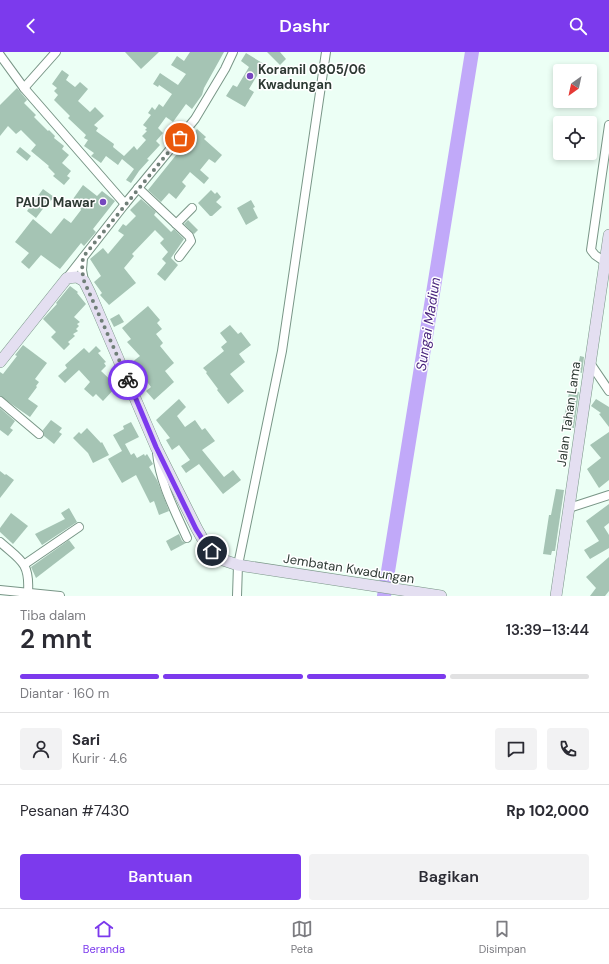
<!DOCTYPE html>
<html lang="id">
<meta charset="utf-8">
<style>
body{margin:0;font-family:"DM Sans",sans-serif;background:#f2f2f3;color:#2b2b33;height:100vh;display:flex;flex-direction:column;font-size:15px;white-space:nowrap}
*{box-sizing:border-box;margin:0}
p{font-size:13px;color:#7c7c81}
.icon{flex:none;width:22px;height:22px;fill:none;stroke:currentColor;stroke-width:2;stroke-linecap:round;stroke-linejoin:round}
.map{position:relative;height:544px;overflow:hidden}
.panel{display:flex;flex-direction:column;background:#fff;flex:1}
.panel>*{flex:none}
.needle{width:26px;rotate:213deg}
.controls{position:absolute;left:553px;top:12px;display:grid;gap:8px}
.controls a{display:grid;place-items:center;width:44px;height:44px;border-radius:4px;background:#fff;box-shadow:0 2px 6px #0003;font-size:20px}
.pin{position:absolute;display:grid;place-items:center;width:34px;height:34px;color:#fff;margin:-17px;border:2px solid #fff;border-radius:50%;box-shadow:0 1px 4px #0007}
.courier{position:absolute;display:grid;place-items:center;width:40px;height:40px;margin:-20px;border:3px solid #7c3aed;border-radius:50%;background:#fff;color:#222;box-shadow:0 1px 5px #0007}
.headline em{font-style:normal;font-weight:600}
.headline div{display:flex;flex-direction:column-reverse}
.headline{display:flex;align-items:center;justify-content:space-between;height:68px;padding:0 20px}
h1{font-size:26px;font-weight:600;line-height:30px}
.bar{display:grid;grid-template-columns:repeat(4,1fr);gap:6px 4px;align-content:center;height:48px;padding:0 20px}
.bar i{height:5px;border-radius:3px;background:#e1e1e2}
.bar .active{background:#7c3aed}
.bar p{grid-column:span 4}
.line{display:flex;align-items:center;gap:10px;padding:0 20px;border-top:1px solid #e1e1e2}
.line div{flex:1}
.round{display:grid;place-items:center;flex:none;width:42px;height:42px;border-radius:4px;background:#f2f2f3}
.button{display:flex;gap:8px;margin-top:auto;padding:8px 20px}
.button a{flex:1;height:46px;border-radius:4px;background:#7c3aed;color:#fff;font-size:16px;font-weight:600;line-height:46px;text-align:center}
.button a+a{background:#f2f2f3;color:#2b2b33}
header{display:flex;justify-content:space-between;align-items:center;height:52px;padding:0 20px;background:#7c3aed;color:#fff;font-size:18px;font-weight:600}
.tab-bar{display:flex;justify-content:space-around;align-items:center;height:56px;border-top:1px solid #e1e1e2;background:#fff;font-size:11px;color:#7c7c81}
.tab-bar a{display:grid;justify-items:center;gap:2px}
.tab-bar .active{color:#7c3aed}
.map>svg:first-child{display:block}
</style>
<header><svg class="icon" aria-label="back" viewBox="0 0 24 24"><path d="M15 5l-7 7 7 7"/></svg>Dashr<svg class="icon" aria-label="search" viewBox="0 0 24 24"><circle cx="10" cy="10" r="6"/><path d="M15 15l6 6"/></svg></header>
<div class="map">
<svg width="609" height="544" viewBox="0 0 609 544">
<rect width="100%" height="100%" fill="#ecfff5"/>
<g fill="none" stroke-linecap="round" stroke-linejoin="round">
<path stroke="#c1a9f9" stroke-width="14" d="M 384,544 L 472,0"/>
</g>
<g fill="#a5c4b4">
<path d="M 125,0 L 159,0 L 141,17 Z"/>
<path d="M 190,0 L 224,0 L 204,36 L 202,43 L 192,57 L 186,52 L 173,70 L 166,65 L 158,76 L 163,81 L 156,89 L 160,93 L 147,107 L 149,108 L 139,119 L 131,131 L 126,128 L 134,117 L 122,107 L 118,113 L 106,104 L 101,111 L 91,104 L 94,101 L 84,94 L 88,88 L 84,86 L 86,83 L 68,66 L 70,64 L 54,48 L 58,43 L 54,39 L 57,36 L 52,32 L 62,18 L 69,23 L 66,28 L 75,35 L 80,30 L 88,37 L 78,49 L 90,60 L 95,55 L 104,64 L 94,73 L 98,76 L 96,79 L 114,92 L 113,95 L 124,104 L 134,94 L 137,98 L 146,88 L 142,84 L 147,79 L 145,78 L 147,76 L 143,73 L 151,63 L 148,61 L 152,55 L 155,58 L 159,52 L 163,55 L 172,42 L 159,33 L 158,35 L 153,32 L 160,21 L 178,33 L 186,22 L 171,13 L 177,4 L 184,9 Z"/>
<path d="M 267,0 L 280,0 L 286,7 L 280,13 Z"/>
<path d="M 246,1 L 264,12 L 249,37 L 254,40 L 245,55 L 226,44 L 233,33 L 237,35 L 249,15 L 241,9 Z"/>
<path d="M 17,36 L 27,48 L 24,51 L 36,63 L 34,65 L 48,79 L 49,78 L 55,84 L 54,86 L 64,94 L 62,97 L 69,103 L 62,111 L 71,119 L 67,124 L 70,126 L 64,133 L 53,124 L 55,122 L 48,115 L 49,114 L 31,99 L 36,93 L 21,78 L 16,82 L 8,74 L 0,84 L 0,53 Z"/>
<path d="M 197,77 L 206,85 L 204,87 L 222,103 L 215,111 L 209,107 L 200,118 L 209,126 L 204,132 L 190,120 L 182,130 L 186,134 L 176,147 L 169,141 L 161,150 L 148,138 Z"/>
<path d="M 20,95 L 31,104 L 27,109 L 16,100 Z"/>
<path d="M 83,133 L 97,144 L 102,139 L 115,149 L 93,177 L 96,180 L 84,194 L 81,191 L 60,217 L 41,203 L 29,217 L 21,210 L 29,201 L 15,190 L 33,167 L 51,182 L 64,166 L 71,171 L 81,158 L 80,156 L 82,154 L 73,147 Z"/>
<path d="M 43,137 L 54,145 L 49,151 L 48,150 L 36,166 L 27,159 Z"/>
<path d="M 211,138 L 215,142 L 217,140 L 221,145 L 216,150 L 222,155 L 212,164 L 210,164 L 198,151 Z"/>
<path d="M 141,147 L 156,160 L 154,163 L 171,180 L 174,177 L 184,187 L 171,206 L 178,213 L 165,229 L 157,222 L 166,211 L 162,207 L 168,200 L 160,191 L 164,187 L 155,178 L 132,202 L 134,204 L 124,216 L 136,231 L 109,253 L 100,243 L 102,241 L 94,230 L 101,224 L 90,207 L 103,196 L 108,202 L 124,183 L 118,179 L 123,172 L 126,174 L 136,164 L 130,158 Z"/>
<path d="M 251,148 L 255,155 L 253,156 L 258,166 L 246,173 L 237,156 Z"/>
<path d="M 188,168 L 198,178 L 194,182 L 184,172 Z"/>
<path d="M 70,234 L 78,240 L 77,241 L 86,252 L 74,265 L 80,270 L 77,272 L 79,274 L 76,277 L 78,279 L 73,282 L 75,284 L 68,290 L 70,292 L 64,298 L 51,285 L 56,280 L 43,267 L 57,252 L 56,251 Z"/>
<path d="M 148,254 L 160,268 L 157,271 L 162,277 L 156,282 L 163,291 L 160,294 L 174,311 L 165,319 L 174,330 L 154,348 L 146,339 L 151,335 L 132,310 L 140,304 L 127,290 L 131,287 L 122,276 Z"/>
<path d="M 119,262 L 124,270 L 114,275 L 110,267 Z"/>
<path d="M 230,273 L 238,282 L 241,280 L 251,293 L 239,302 L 245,310 L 230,322 L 244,339 L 228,352 L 217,338 L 218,337 L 206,321 L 207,320 L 203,316 L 224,299 L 221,295 L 227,290 L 220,281 Z"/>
<path d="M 23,293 L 47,311 L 35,327 L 39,330 L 36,334 L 37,335 L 28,347 L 38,354 L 30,365 L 0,344 L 0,320 L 3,322 L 17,304 L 15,303 Z"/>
<path d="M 96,294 L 101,299 L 98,301 L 106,310 L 104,311 L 106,314 L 101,319 L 117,334 L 103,349 L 96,342 L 93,345 L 84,337 L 90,330 L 79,318 L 65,331 L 58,324 L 67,316 L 65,313 L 84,296 L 89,301 Z"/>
<path d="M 580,304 L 584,305 L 582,321 L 577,319 Z"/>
<path d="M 573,339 L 579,340 L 574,376 L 566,375 L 567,372 L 563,371 L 569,341 L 572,341 Z"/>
<path d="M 179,347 L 186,355 L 177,364 L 185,375 L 195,368 L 202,378 L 205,376 L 215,389 L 202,398 L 224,425 L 233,418 L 241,428 L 223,442 L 199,412 L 186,421 L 181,414 L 190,408 L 179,393 L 172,398 L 166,388 L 170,386 L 156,368 Z"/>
<path d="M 596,347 L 609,355 L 609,375 L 599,362 L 601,361 L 591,354 Z"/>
<path d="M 0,356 L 15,369 L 10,376 L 13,378 L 8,384 L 0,378 Z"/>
<path d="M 51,368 L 62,376 L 59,380 L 62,382 L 54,392 L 44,384 L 43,378 Z"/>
<path d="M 131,370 L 139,385 L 125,392 L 131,403 L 134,401 L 137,406 L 144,402 L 145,404 L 147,402 L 153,412 L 149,415 L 157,428 L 169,459 L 159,463 L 154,449 L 150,451 L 136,423 L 122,431 L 108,407 L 122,399 L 113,383 L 124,377 L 123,374 Z"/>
<path d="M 87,376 L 101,391 L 102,390 L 109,403 L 93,411 L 88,401 L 73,386 L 79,380 L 81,382 Z"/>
<path d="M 609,380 L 609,428 L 599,436 L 587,417 L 601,406 L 590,393 Z"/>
<path d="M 0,419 L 5,423 L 6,422 L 14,428 L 0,446 Z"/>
<path d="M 556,437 L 564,438 L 555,499 L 552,499 L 551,503 L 543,502 L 549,463 L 551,463 Z"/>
<path d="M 609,452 L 609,471 L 604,475 L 609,483 L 609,496 L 590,507 L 584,498 L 599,489 L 586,469 Z"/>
<path d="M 69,456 L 77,470 L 42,493 L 35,482 L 65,467 L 61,461 Z"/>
<path d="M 11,461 L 28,474 L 13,492 L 0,480 L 0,476 Z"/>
<path d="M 179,482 L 182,489 L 186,491 L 171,499 L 166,489 Z"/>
<path d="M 69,488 L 75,496 L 36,526 L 31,515 Z"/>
<path d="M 609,505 L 609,539 L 605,544 L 590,544 L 596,536 L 586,525 Z"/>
</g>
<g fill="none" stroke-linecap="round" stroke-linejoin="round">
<g stroke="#799687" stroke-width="10">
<g id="street">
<path d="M 0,3 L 24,36 L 125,152"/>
<path d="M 24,36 L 56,0"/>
<path d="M 138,136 L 189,184 L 191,189 L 179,205"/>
<path d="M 176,172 L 192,156"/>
<path d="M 83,206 L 82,218 L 84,229"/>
<path d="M 608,212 L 595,203 L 591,198 L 609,73"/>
<path d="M 67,226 L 125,152 L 195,67 L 225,17 L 233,0"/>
<path d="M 590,311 L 609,339"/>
<path d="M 0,349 L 39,382"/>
<path d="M 157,401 C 160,431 175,459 187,486"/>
<path d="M 569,456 L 609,443"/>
<path d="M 0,490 C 20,508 30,510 28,540"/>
<path d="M 25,512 L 79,475"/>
<path d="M 0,538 L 60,544"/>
<path d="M 237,544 L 238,513 L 282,299 L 326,0"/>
</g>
</g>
<g stroke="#799687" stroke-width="12">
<g id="secondary">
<path d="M 0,310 L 67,226 L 77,225 L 84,229 L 90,241 L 156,395 L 197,477 L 206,493 L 217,506 L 238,513 L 441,544"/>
<path d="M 556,544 L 609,183"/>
</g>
</g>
<use href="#street" stroke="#fff" stroke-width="8"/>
<use href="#secondary" stroke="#e4dff1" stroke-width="11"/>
</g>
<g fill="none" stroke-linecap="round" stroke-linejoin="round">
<path stroke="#707f78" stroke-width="4" stroke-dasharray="0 7.2" d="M 128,328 L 84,229 L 82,218 L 83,205 L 180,86"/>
<path stroke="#7c3aed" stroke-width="5" d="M 128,328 L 156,395 L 196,477 L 206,493 L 212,499"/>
</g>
<g fill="#7647bf" stroke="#fff" stroke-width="1.5">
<circle cx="250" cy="24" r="4"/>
<circle cx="103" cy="150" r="4"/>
</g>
<g text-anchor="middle" stroke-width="3" stroke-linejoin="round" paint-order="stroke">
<g font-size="13" font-weight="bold" fill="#2e3a34" stroke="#fff" text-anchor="start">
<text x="258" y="22">Koramil 0805/06<tspan x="258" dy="15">Kwadungan</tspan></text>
<text x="95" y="155" text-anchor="end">PAUD Mawar</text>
</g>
<g font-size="13" fill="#2e3a34" stroke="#fff">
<text transform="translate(568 362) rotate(-82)" y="5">Jalan Tahan Lama</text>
<text transform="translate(349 516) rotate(9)" y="5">Jembatan Kwadungan</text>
</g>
<g font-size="14" font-style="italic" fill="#4a257e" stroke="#fff">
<text transform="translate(428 272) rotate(-81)" y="5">Sungai Madiun</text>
</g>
</g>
</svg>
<div class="controls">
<a><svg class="needle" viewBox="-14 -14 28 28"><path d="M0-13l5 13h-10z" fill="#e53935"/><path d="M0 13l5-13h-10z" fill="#7c7c81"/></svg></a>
<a><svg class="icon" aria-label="locate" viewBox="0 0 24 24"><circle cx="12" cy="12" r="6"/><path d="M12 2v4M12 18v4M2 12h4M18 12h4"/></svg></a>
</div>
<div class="pin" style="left:180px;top:86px;background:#ea580c"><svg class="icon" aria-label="bag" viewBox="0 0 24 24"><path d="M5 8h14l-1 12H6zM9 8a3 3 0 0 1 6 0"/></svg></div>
<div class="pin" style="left:212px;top:499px;background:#1f2937"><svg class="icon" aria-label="home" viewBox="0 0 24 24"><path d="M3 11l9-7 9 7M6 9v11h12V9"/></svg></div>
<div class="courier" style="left:128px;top:328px"><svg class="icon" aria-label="bike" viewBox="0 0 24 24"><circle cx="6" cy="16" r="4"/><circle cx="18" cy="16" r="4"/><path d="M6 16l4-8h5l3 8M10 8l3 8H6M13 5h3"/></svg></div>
</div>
<section class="panel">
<div class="headline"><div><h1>2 mnt</h1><p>Tiba dalam</p></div><em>13:39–13:44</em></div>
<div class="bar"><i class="active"></i><i class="active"></i><i class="active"></i><i></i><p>Diantar · 160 m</p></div>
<div class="line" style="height:72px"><a class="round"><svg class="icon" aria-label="person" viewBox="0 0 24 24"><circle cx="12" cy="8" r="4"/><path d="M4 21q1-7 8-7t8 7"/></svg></a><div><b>Sari</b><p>Kurir · 4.6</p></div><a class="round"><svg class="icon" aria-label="chat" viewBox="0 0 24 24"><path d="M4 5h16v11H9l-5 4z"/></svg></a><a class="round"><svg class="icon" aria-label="phone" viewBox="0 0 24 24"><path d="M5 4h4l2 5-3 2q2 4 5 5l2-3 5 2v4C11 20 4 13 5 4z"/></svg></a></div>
<div class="line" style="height:52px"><div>Pesanan #7430</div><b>Rp 102,000</b></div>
<div class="button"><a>Bantuan</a><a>Bagikan</a></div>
</section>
<nav class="tab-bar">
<a class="active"><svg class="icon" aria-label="home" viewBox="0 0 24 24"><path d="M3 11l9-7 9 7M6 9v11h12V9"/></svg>Beranda</a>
<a><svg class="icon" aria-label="map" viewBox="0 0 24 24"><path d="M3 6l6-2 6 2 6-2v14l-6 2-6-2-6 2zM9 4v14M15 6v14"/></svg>Peta</a>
<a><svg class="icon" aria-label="saved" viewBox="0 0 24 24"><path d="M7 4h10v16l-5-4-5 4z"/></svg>Disimpan</a>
</nav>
